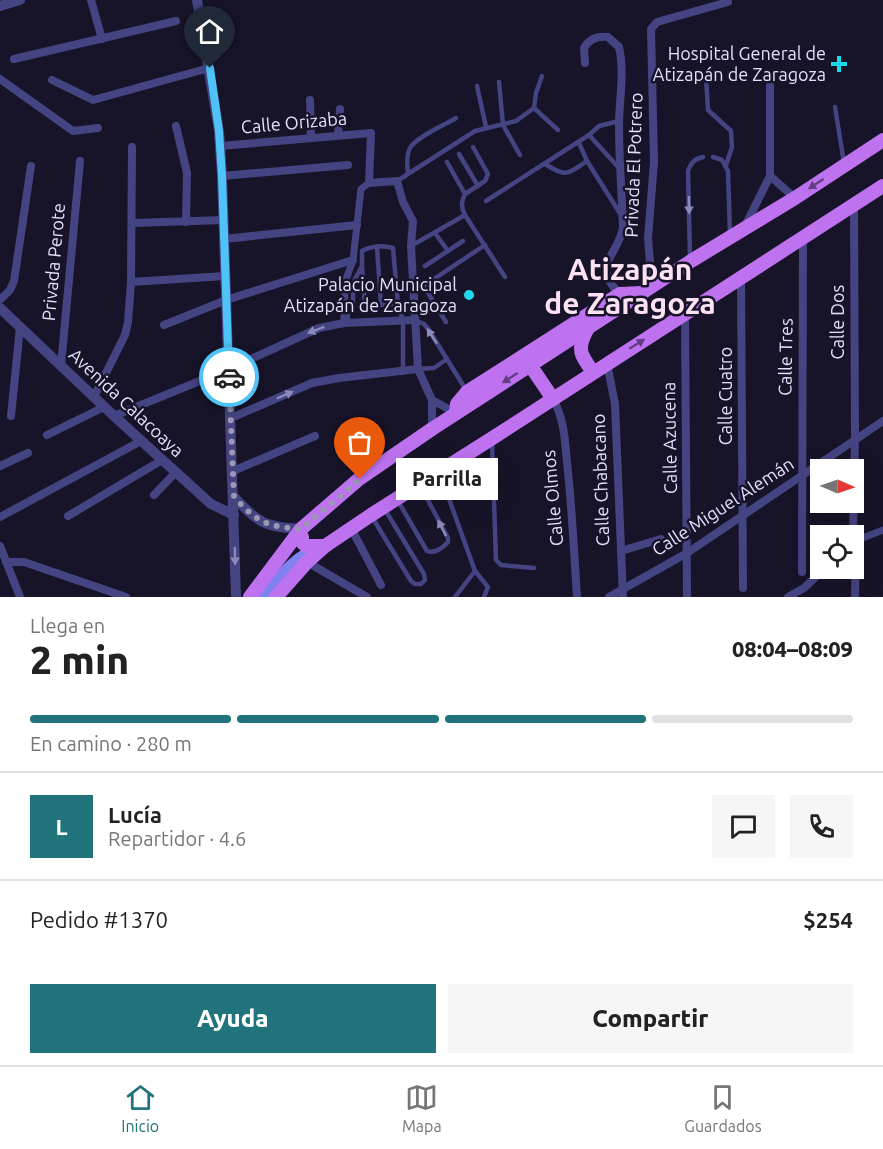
<!DOCTYPE html>
<html lang="es">
<meta charset="utf-8">
<style>
body{margin:0;font-family:Ubuntu,sans-serif;background:#f6f6f6;color:#222;height:100vh;display:flex;flex-direction:column;font-size:22px;white-space:nowrap}
*{box-sizing:border-box;margin:0}
p{font-size:20px;color:#767676}
.icon{flex:none;width:33px;height:33px;fill:none;stroke:currentColor;stroke-width:2;stroke-linecap:round;stroke-linejoin:round}
.map{position:relative;height:597px;overflow:hidden}
.drawer{display:flex;flex-direction:column;background:#fff;flex:1}
.drawer>*{flex:none}
.needle{width:39px;rotate:92deg}
.tools{position:absolute;left:810px;top:459px;display:grid;gap:12px}
.tools a{display:grid;place-items:center;width:54px;height:54px;border-radius:0px;background:#fff;box-shadow:0 6px 24px #0002;font-size:30px}
.pin{position:absolute;display:grid;place-items:center;width:51px;height:51px;color:#fff;margin:-62px -26px;border-radius:50% 50% 50% 0;rotate:-45deg;box-shadow:0 0 6px #0007}
.pin .icon{rotate:45deg}
.courier{position:absolute;display:grid;place-items:center;width:60px;height:60px;margin:-30px;border:4px solid #4fc3f7;border-radius:50%;background:#fff;color:#222;box-shadow:0 2px 8px #0007}
.bubble{position:absolute;height:42px;border-radius:0px;background:#fff;box-shadow:0 6px 24px #0002;font-size:20px;font-weight:800;line-height:42px;text-align:center}
.headline em{font-style:normal;font-weight:800}
.headline div{display:flex;flex-direction:column-reverse}
.headline{display:flex;align-items:center;justify-content:space-between;height:102px;padding:0 30px}
h1{font-size:39px;font-weight:800;line-height:45px}
.bar{display:grid;grid-template-columns:repeat(4,1fr);gap:9px 6px;align-content:center;height:72px;padding:0 30px}
.bar i{height:8px;border-radius:4px;background:#e0e0e0}
.bar .active{background:#21747b}
.bar p{grid-column:span 4}
.line{display:flex;align-items:center;gap:15px;padding:0 30px;border-top:2px solid #e0e0e0}
.line div{flex:1}
.round{display:grid;place-items:center;flex:none;width:63px;height:63px;border-radius:0px;background:#f6f6f6}
.primary-button{display:flex;gap:12px;margin-top:auto;padding:12px 30px}
.primary-button a{flex:1;height:69px;border-radius:0px;background:#21747b;color:#fff;font-size:24px;font-weight:800;line-height:69px;text-align:center}
.primary-button a+a{background:#f6f6f6;color:#222}
.dock{display:flex;justify-content:space-around;align-items:center;height:84px;border-top:2px solid #e0e0e0;background:#fff;font-size:16px;color:#767676}
.dock a{display:grid;justify-items:center;gap:3px}
.dock .active{color:#21747b}
.map>svg:first-child{display:block}
</style>
<div class="map">
<svg width="883" height="597" viewBox="0 0 883 597">
<rect width="100%" height="100%" fill="#171429"/>
<g fill="none" stroke-linecap="round" stroke-linejoin="round">
<g stroke="#454483" stroke-width="4.5">
<path d="M 706,77 L 708,110 L 731,131 L 732,147 L 726,165"/>
<path d="M 499,82 L 503,125 L 520,155"/>
<path d="M 477,86 L 486,127"/>
<path d="M 835,107 L 844,163"/>
<path d="M 534,108 L 536,93 L 542,76"/>
<path d="M 589,135 L 599,126 L 619,121"/>
<path d="M 579,143 L 587,161"/>
<path d="M 459,154 L 478,186"/>
<path d="M 713,157 L 722,160 L 728,171 L 730,234"/>
<path d="M 447,162 L 465,194 C 461,202 461,207 465,215 L 505,277"/>
<path d="M 545,164 C 567,178 567,174 587,161 L 621,215"/>
<path d="M 408,173 C 407,165 406,155 410,148 C 416,137 445,125 456,118"/>
<path d="M 397,181 L 475,131 L 516,121 L 534,108 L 558,130"/>
<path d="M 465,194 L 485,181 L 488,174 L 473,147"/>
<path d="M 486,201 L 589,135 L 619,168"/>
<path d="M 435,233 L 448,251"/>
<path d="M 411,246 L 465,215"/>
<path d="M 377,247 L 381,305"/>
<path d="M 690,257 L 688,171 C 691,163 694,159 703,157"/>
<path d="M 362,266 L 365,306 L 398,304"/>
<path d="M 425,266 L 463,241"/>
<path d="M 415,320 L 424,324 L 429,330 L 466,390"/>
<path d="M 446,322 L 425,288 L 425,285 L 485,245"/>
<path d="M 347,323 L 349,309 L 353,306 L 353,283 L 362,266 L 362,251 C 370,246 384,245 393,248 L 398,304 L 403,321 L 403,370"/>
<path d="M 418,369 L 434,368 L 447,359"/>
<path d="M 492,442 L 496,560 L 501,565 L 534,568"/>
<path d="M 440,474 L 475,571 L 488,587 L 484,597"/>
<path d="M 398,501 L 427,551 C 434,554 443,548 448,542 L 448,538 L 421,487"/>
<path d="M 372,517 L 411,581 L 415,584 L 421,584 L 425,580 L 424,574 L 384,508"/>
<path d="M 455,597 L 475,571"/>
</g>
<g stroke="#454483" stroke-width="7">
<path d="M 344,323 L 345,282 L 353,260 L 361,189 L 369,183"/>
<path d="M 855,541 L 883,530"/>
</g>
<g stroke="#454483" stroke-width="8">
<path d="M 91,0 L 102,39"/>
<path d="M 14,59 L 176,21"/>
<path d="M 585,63 L 584,48 C 589,39 598,36 608,37 L 619,47 C 625,74 619,99 619,126 C 619,160 622,194 623,228 C 617,258 590,265 620,294"/>
<path d="M 0,79 L 73,131 L 98,128"/>
<path d="M 52,80 L 93,100 L 209,68"/>
<path d="M 310,100 L 311,138"/>
<path d="M 176,126 L 187,173 L 186,222"/>
<path d="M 338,135 L 340,109"/>
<path d="M 220,146 L 371,133 L 369,183 L 397,181 L 403,202 L 413,221 L 411,246 L 418,369 L 432,400 L 432,429"/>
<path d="M 222,176 L 348,165"/>
<path d="M 770,176 L 795,198"/>
<path d="M 132,223 L 224,220"/>
<path d="M 744,228 L 770,176 L 770,84"/>
<path d="M 224,239 L 357,225"/>
<path d="M 741,277 L 743,588"/>
<path d="M 131,282 L 225,276"/>
<path d="M 652,287 L 648,238 L 654,162 L 651,29 L 657,22 L 728,2"/>
<path d="M 0,300 L 10,290 L 14,281 L 31,166"/>
<path d="M 685,314 L 687,597"/>
<path d="M 164,325 L 226,300 L 353,260"/>
<path d="M 607,363 L 615,404 L 623,597"/>
<path d="M 61,366 L 80,161"/>
<path d="M 94,397 L 125,335 L 128,322 L 131,282 L 132,147"/>
<path d="M 553,399 C 564,418 565,440 567,462 C 572,507 574,552 577,597"/>
<path d="M 432,400 L 456,413"/>
<path d="M 11,416 L 20,327"/>
<path d="M 114,416 L 229,369 L 319,328 L 344,323 L 415,320"/>
<path d="M 231,418 L 312,383 L 339,378 L 418,369"/>
<path d="M 47,435 L 104,407"/>
<path d="M 0,466 L 28,453"/>
<path d="M 233,471 L 315,436"/>
<path d="M 154,495 L 176,472"/>
<path d="M 68,516 L 162,460"/>
<path d="M 0,517 L 141,441"/>
<path d="M 351,528 L 381,585"/>
<path d="M 853,533 L 855,438 L 854,206"/>
<path d="M 0,546 L 20,597"/>
<path d="M 621,551 L 661,539"/>
<path d="M 6,562 L 24,562 L 126,597"/>
<path d="M 307,562 L 367,597"/>
<path d="M 802,572 L 803,238"/>
<path d="M 609,597 L 687,553 L 883,421"/>
<path d="M 788,597 L 804,588 L 825,568"/>
<path d="M 855,597 L 856,547"/>
</g>
<g stroke="#454483" stroke-width="10">
<path d="M 197,0 L 219,131 L 222,176 L 236,597"/>
<path d="M 0,6 L 20,0"/>
<path d="M 0,308 L 114,416 L 211,504 L 234,515"/>
<path d="M 234,497 C 259,523 264,527 301,529"/>
</g>
<path stroke="#8181f1" stroke-width="12" d="M 263,597 C 281,576 294,557 321,547"/>
<g stroke="#be72f0" stroke-width="14">
<path d="M 587,330 C 576,350 581,355 593,372"/>
<path d="M 530,365 L 553,399"/>
<path d="M 456,413 L 457,404 L 467,392 L 620,294 L 642,293"/>
<path d="M 302,537 L 302,542 L 306,546 L 325,546"/>
<path d="M 250,597 L 301,529 L 359,479 L 432,429 L 691,261 L 795,198 L 883,140"/>
<path d="M 276,597 L 307,562 L 325,546 L 371,515 L 491,439 L 883,186"/>
</g>
</g>
<defs><path id="oneway-solid" d="M-6-.8H1V-3.2L6.5 0L1 3.2V.8H-6Z" transform="scale(1.5)"/></defs>
<g fill="#623e83">
<use href="#oneway-solid" transform="translate(816 184) rotate(147)"/>
<use href="#oneway-solid" transform="translate(637 344) rotate(-32)"/>
<use href="#oneway-solid" transform="translate(510 378) rotate(147)"/>
</g>
<g fill="#8c8ab9">
<use href="#oneway-solid" transform="translate(689 205) rotate(89)"/>
<use href="#oneway-solid" transform="translate(316 330) rotate(159)"/>
<use href="#oneway-solid" transform="translate(432 336) rotate(-123)"/>
<use href="#oneway-solid" transform="translate(285 395) rotate(-23)"/>
<use href="#oneway-solid" transform="translate(442 528) rotate(-117)"/>
<use href="#oneway-solid" transform="translate(235 556) rotate(89)"/>
</g>
<g fill="none" stroke-linecap="round" stroke-linejoin="round">
<path stroke="#9b99b2" stroke-width="6" stroke-dasharray="0 10.8" d="M 229,377 L 234,497 C 259,523 264,526 301,529 L 360,479"/>
<path stroke="#4fc3f7" stroke-width="8" d="M 210,68 L 219,131 L 222,176 L 229,377"/>
</g>
<g fill="#20d8e7" stroke="#171429" stroke-width="2">
<path d="M836 55h6v6h6v6h-6v6h-6v-6h-6v-6h6z"/>
<circle cx="469" cy="295" r="6"/>
</g>
<g text-anchor="middle" stroke-width="5" stroke-linejoin="round" paint-order="stroke">
<g font-size="18" fill="#e2e0fc" stroke="#171429" text-anchor="end">
<text x="826" y="60">Hospital General de<tspan x="826" dy="21">Atizapán de Zaragoza</tspan></text>
<text x="457" y="291">Palacio Municipal<tspan x="457" dy="21">Atizapán de Zaragoza</tspan></text>
</g>
<g font-size="18" fill="#e2e0fc" stroke="#171429">
<text transform="translate(294 123) rotate(-5)" y="6">Calle Orizaba</text>
<text transform="translate(634 165) rotate(-88)" y="6">Privada El Potrero</text>
<text transform="translate(54 262) rotate(-85)" y="6">Privada Perote</text>
<text transform="translate(838 322) rotate(-90)" y="6">Calle Dos</text>
<text transform="translate(786 357) rotate(-89)" y="6">Calle Tres</text>
<text transform="translate(726 396) rotate(-90)" y="6">Calle Cuatro</text>
<text transform="translate(126 403) rotate(43)" y="6">Avenida Calacoaya</text>
<text transform="translate(670 438) rotate(-91)" y="6">Calle Azucena</text>
<text transform="translate(601 480) rotate(-92)" y="6">Calle Chabacano</text>
<text transform="translate(553 498) rotate(-95)" y="6">Calle Olmos</text>
<text transform="translate(723 507) rotate(-33)" y="6">Calle Miguel Alemán</text>
</g>
<g font-size="30" font-weight="bold" fill="#fce1f3" stroke="#171429">
<text x="630" y="280">Atizapán<tspan x="630" dy="34">de Zaragoza</tspan></text>
</g>
</g>
</svg>
<div class="tools">
<a><svg class="needle" viewBox="-14 -14 28 28"><path d="M0-13l5 13h-10z" fill="#e53935"/><path d="M0 13l5-13h-10z" fill="#767676"/></svg></a>
<a><svg class="icon" aria-label="locate" viewBox="0 0 24 24"><circle cx="12" cy="12" r="6"/><path d="M12 2v4M12 18v4M2 12h4M18 12h4"/></svg></a>
</div>
<div class="pin" style="left:360px;top:479px;background:#ea580c"><svg class="icon" aria-label="bag" viewBox="0 0 24 24"><path d="M5 8h14l-1 12H6zM9 8a3 3 0 0 1 6 0"/></svg></div>
<div class="pin" style="left:210px;top:68px;background:#1f2937"><svg class="icon" aria-label="home" viewBox="0 0 24 24"><path d="M3 11l9-7 9 7M6 9v11h12V9"/></svg></div>
<div class="courier" style="left:229px;top:377px"><svg class="icon" aria-label="car" viewBox="0 0 24 24"><path d="M5 17H2v-5l4-1 3-4h7l3 4 3 1v5h-3M9 17h6M6 11h13"/><circle cx="7" cy="17" r="2"/><circle cx="17" cy="17" r="2"/></svg></div>
<div class="bubble" style="left:396px;top:458px;width:102px">Parrilla</div>
</div>
<section class="drawer">
<div class="headline"><div><h1>2 min</h1><p>Llega en</p></div><em>08:04–08:09</em></div>
<div class="bar"><i class="active"></i><i class="active"></i><i class="active"></i><i></i><p>En camino · 280 m</p></div>
<div class="line" style="height:108px"><b class="round" style="background:#21747b;color:#fff">L</b><div><b>Lucía</b><p>Repartidor · 4.6</p></div><a class="round"><svg class="icon" aria-label="chat" viewBox="0 0 24 24"><path d="M4 5h16v11H9l-5 4z"/></svg></a><a class="round"><svg class="icon" aria-label="phone" viewBox="0 0 24 24"><path d="M5 4h4l2 5-3 2q2 4 5 5l2-3 5 2v4C11 20 4 13 5 4z"/></svg></a></div>
<div class="line" style="height:78px"><div>Pedido #1370</div><b>$254</b></div>
<div class="primary-button"><a>Ayuda</a><a>Compartir</a></div>
</section>
<nav class="dock">
<a class="active"><svg class="icon" aria-label="home" viewBox="0 0 24 24"><path d="M3 11l9-7 9 7M6 9v11h12V9"/></svg>Inicio</a>
<a><svg class="icon" aria-label="map" viewBox="0 0 24 24"><path d="M3 6l6-2 6 2 6-2v14l-6 2-6-2-6 2zM9 4v14M15 6v14"/></svg>Mapa</a>
<a><svg class="icon" aria-label="saved" viewBox="0 0 24 24"><path d="M7 4h10v16l-5-4-5 4z"/></svg>Guardados</a>
</nav>
